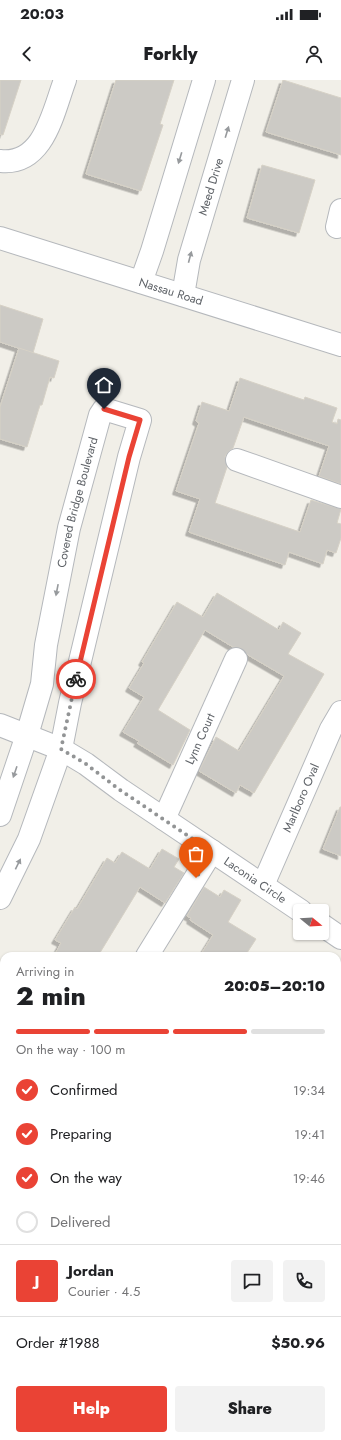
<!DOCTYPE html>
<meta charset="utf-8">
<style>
body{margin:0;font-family:Jost,sans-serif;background:#f2f2f2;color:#202124;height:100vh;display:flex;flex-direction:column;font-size:15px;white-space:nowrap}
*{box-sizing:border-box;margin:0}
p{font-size:13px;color:#757577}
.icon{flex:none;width:22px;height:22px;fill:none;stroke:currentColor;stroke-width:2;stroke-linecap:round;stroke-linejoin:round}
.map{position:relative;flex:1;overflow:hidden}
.details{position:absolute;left:0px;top:872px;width:341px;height:488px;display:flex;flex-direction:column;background:#fff;border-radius:12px 12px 0 0;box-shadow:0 1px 3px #0004}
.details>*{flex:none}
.needle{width:26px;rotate:108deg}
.buttons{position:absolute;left:293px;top:824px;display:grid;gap:8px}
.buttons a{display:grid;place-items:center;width:36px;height:36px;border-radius:4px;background:#fff;box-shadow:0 1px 3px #0004;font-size:20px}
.pin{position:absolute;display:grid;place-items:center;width:34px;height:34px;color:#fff;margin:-41px -17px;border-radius:50% 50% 50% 0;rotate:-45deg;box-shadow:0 0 4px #0007}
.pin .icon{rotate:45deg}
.courier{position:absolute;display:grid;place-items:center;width:40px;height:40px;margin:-20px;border:3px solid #ea4335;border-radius:50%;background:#fff;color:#222;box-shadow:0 1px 5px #0007}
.headline em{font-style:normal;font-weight:800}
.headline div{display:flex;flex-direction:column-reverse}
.headline{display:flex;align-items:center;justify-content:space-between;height:68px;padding:0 16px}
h1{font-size:26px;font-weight:800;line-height:30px}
.bar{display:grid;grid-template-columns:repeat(4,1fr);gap:6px 4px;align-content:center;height:48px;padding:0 16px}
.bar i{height:5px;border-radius:3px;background:#e0e0e0}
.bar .current{background:#ea4335}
.bar p{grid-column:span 4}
.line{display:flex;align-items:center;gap:10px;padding:0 16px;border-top:1px solid #e0e0e0}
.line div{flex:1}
.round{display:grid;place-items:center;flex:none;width:42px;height:42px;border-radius:4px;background:#f2f2f2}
ol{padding:0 16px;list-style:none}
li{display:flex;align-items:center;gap:12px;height:44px}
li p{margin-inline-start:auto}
li .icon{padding:4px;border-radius:50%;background:#ea4335;color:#fff;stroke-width:4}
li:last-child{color:#757577}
li i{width:22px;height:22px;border:2px solid #e0e0e0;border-radius:50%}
.cta{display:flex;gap:8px;margin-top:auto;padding:8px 16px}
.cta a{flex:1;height:46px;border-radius:4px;background:#ea4335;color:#fff;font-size:16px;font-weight:800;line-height:46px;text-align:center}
.cta a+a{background:#f2f2f2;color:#202124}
.status{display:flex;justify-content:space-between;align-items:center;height:28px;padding:0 20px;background:#fff;direction:ltr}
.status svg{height:11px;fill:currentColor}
header{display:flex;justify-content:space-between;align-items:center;height:52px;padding:0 16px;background:#fff;font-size:18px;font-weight:800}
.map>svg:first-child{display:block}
</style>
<div class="status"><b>20:03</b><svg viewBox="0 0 49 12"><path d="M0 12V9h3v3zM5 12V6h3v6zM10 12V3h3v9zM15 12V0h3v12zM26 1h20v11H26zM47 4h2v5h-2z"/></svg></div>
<header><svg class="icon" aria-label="back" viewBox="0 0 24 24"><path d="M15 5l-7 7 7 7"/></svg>Forkly<svg class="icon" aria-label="person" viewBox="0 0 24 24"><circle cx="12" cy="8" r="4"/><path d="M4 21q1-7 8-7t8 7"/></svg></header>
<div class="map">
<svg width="341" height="1360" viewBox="0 0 341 1360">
<defs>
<filter id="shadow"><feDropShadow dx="-3.5" dy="3.5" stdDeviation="0" flood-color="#0004"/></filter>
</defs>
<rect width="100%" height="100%" fill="#f1efe8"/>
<g fill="#cccac5" stroke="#d6d1c6" filter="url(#shadow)">
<path d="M 0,0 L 21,0 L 3,55 L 0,54 Z"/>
<path d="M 116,0 L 174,0 L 160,44 L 163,45 L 141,111 L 86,94 Z"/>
<path d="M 283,0 L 341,18 L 341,75 L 266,52 Z"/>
<path d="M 262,85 L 315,100 L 299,153 L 247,138 Z"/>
<path d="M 0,225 L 43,239 L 33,273 L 0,262 Z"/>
<path d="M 19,268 L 59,281 L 54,298 L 50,297 L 42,325 L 40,325 L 27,367 L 0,359 L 0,327 Z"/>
<path d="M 240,298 L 304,320 L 305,317 L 337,328 L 332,342 L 337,344 L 338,339 L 341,340 L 341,404 L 319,396 L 329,366 L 244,337 L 233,368 L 229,371 L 225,376 L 227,387 L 215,423 L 300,452 L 311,420 L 341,429 L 337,443 L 341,444 L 341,458 L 336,473 L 327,470 L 323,484 L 289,472 L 285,485 L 189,452 L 200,419 L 176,411 L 199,343 L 196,341 L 202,322 L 229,331 Z"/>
<path d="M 217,513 L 279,550 L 283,542 L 301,553 L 288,574 L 324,594 L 254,713 L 240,705 L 236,713 L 199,691 L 216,657 L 239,671 L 284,596 L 248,575 L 241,568 L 233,567 L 205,550 L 158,630 L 190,650 L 173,685 L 137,663 L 139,661 L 123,652 L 144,617 L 129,608 L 144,583 L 142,582 L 177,522 L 203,537 Z"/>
<path d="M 340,727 L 341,727 L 341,776 L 323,769 Z"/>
<path d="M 162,769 L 179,779 L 174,787 L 184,793 L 165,823 L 140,807 L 98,876 L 54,876 L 61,863 L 55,860 L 75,827 L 77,829 L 107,778 L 115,783 L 122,772 L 150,789 Z"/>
<path d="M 204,807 L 220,817 L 224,810 L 241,820 L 228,842 L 256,859 L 245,876 L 200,876 L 213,855 L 190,840 L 191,838 L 187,836 Z"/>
</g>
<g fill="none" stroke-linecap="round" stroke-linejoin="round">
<g stroke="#b5b8bc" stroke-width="24">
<g id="minor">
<path d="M 0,81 C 44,86 53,32 65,0"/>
<path d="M 337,147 L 341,130"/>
<path id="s1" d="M 0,158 L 341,265"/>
<path d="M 141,202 L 152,171 L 204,0"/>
<path id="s2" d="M 183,215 L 189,180 L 243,0"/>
<path d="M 237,380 L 341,417"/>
<path id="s3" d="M 0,645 L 61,669 L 86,684 L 121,710 L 301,831"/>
<path id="s4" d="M 0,735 L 27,655 L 42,604 L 46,565 L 69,448 L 100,335 L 104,329 L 140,340 L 129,377 L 70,623 L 61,669 L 29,759 L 0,818"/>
<path id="s5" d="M 164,739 L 236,579"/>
<path id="s6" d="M 263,805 L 331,649 L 341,632"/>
<path d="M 322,845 L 341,858"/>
<path d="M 147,876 L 212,771"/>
<path d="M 337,982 L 341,980"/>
<path d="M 337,1325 L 341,1327"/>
</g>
</g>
<use href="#minor" stroke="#fff" stroke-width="22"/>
</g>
<defs><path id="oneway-solid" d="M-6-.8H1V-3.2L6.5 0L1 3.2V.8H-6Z"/></defs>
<g fill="#979a9d">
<use href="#oneway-solid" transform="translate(227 52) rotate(-73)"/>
<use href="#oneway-solid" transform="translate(180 78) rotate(107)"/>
<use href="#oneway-solid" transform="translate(190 177) rotate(-75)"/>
<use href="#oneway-solid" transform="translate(57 510) rotate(101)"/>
<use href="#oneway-solid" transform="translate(15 692) rotate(109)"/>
<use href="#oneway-solid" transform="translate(18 784) rotate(-64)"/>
</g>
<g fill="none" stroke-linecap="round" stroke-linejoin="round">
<path stroke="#929495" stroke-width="4" stroke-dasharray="0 7.2" d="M 76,599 L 61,669 L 86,684 L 120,710 L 212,772 L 196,798"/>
<path stroke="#ea4335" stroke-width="5" d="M 76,599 L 129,377 L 140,340 L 104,329"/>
</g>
<g text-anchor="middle" stroke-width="3" stroke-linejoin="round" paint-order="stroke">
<g font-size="12" fill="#5f6368" stroke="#fff">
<text dy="4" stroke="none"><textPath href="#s2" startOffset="112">Meed Drive</textPath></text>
<text dy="4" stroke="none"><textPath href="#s1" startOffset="179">Nassau Road</textPath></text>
<text dy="4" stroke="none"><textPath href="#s4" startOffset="323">Covered Bridge Boulevard</textPath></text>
<text dy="4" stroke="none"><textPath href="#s5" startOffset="88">Lynn Court</textPath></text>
<text dy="4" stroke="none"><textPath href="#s6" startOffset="95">Marlboro Oval</textPath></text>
<text dy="4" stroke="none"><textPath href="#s3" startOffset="300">Laconia Circle</textPath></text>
</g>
</g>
</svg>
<div class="buttons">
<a><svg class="needle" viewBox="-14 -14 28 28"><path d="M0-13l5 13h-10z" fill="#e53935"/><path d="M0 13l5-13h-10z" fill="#757577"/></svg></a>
</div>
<div class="pin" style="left:196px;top:798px;background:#ea580c"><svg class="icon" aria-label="bag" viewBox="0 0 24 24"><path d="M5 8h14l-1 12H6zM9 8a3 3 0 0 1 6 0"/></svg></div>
<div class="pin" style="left:104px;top:329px;background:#1f2937"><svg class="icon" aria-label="home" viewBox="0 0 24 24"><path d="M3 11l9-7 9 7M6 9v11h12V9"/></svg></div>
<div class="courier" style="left:76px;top:599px"><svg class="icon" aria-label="bike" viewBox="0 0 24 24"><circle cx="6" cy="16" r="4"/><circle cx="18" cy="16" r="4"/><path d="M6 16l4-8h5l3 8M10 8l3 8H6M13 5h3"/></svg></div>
<section class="details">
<div class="headline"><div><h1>2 min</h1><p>Arriving in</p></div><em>20:05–20:10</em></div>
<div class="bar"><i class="current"></i><i class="current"></i><i class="current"></i><i></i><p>On the way · 100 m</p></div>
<ol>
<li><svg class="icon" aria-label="check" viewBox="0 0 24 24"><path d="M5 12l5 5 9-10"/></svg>Confirmed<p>19:34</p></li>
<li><svg class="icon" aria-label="check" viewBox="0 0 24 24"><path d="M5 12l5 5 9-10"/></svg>Preparing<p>19:41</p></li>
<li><svg class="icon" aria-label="check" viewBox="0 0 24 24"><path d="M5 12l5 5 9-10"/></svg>On the way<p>19:46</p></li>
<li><i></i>Delivered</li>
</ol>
<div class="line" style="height:72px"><b class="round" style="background:#ea4335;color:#fff">J</b><div><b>Jordan</b><p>Courier · 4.5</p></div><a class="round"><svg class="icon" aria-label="chat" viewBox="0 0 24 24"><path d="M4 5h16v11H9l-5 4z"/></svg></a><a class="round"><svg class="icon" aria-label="phone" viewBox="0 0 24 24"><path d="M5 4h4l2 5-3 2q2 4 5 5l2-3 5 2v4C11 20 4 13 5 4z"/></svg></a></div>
<div class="line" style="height:52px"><div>Order #1988</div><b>$50.96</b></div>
<div class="cta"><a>Help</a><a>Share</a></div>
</section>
</div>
